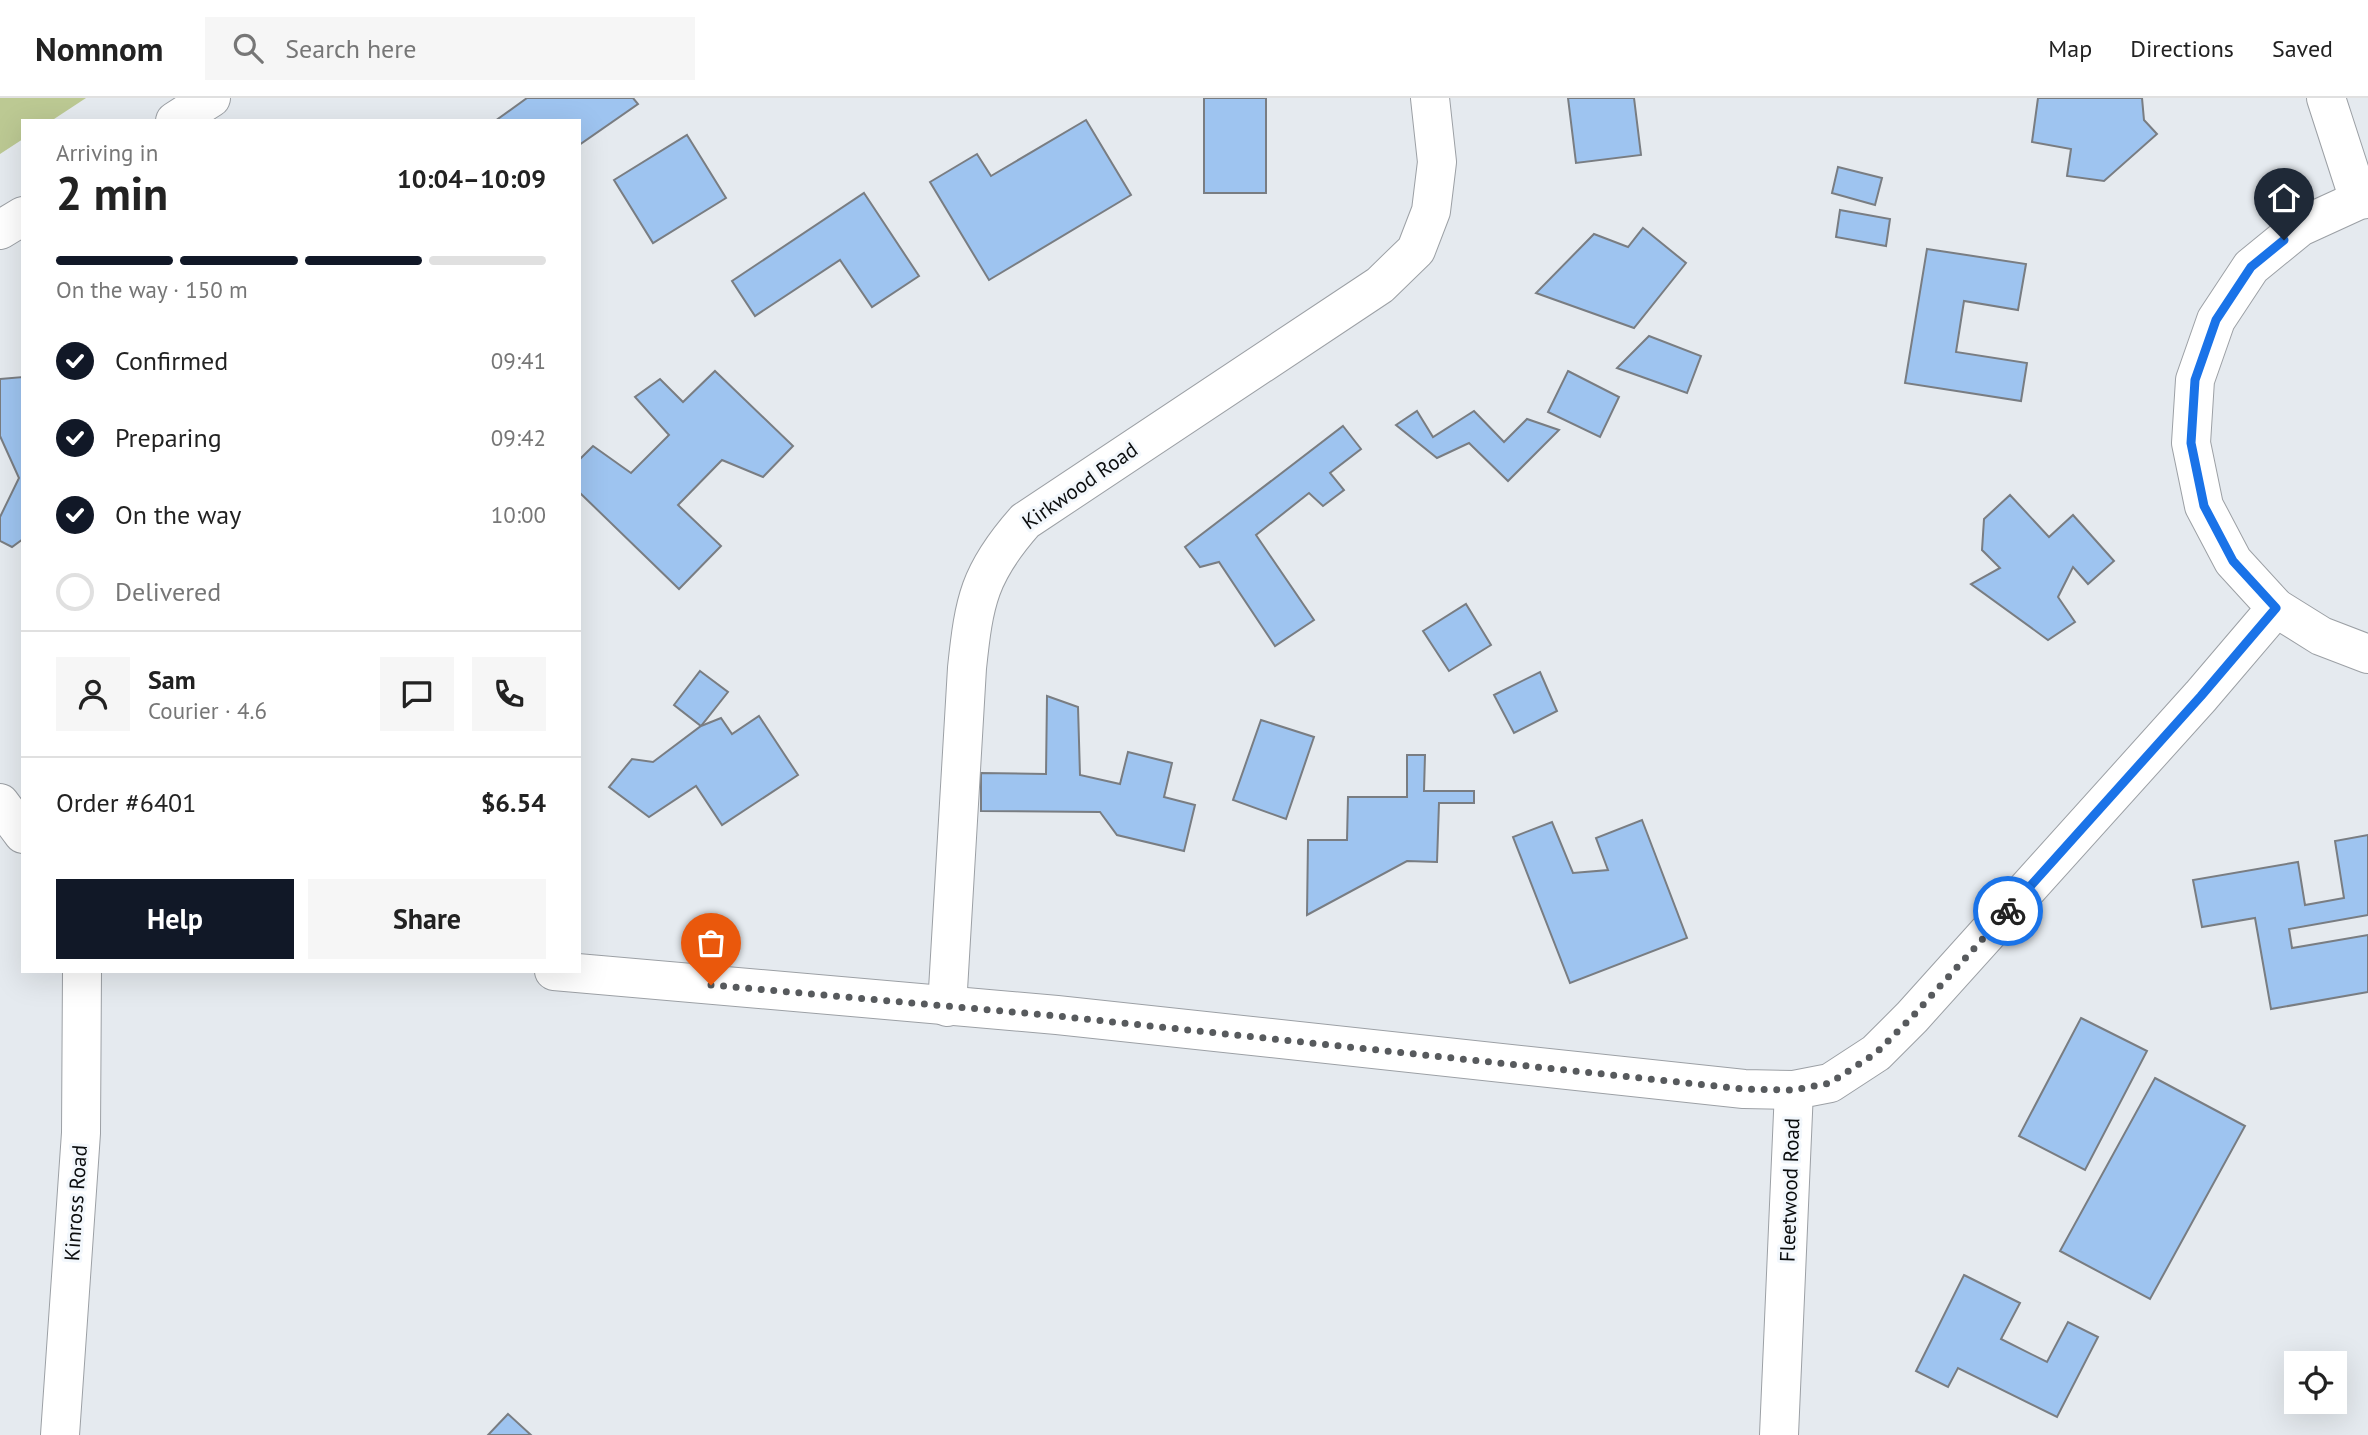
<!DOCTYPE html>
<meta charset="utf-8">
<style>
body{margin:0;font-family:"PT Sans",sans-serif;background:#f6f6f6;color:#222;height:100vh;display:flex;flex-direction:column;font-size:26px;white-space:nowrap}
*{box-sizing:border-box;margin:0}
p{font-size:23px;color:#767676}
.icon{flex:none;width:38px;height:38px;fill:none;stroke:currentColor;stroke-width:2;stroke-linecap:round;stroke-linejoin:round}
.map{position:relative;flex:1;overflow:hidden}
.drawer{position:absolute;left:21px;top:21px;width:560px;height:854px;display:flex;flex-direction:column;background:#fff;border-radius:0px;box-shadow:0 7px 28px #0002}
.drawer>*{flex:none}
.fabs{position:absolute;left:2284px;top:1253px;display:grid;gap:14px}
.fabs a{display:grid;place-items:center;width:63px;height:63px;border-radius:0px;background:#fff;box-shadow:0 7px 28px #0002;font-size:35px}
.pin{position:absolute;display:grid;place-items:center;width:60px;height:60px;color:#fff;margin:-72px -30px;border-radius:50% 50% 50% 0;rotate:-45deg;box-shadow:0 0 7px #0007}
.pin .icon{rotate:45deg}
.courier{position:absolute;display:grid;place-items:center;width:70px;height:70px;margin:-35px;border:5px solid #1a73e8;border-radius:50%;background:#fff;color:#222;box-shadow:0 2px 9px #0007}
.headline em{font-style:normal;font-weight:700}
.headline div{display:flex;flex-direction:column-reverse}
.headline{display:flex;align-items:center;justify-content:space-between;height:119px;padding:0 35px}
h1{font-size:46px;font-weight:700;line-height:52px}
.bar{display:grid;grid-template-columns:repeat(4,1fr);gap:10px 7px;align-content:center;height:84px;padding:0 35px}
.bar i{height:9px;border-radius:5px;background:#e0e0e0}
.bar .current{background:#111827}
.bar p{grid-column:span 4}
.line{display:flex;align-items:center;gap:18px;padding:0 35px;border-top:2px solid #e0e0e0}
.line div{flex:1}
.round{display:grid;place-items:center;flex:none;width:74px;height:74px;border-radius:0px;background:#f6f6f6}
ol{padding:0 35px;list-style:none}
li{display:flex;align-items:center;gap:21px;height:77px}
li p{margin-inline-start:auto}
li .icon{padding:7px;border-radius:50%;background:#111827;color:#fff;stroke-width:4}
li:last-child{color:#767676}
li i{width:38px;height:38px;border:4px solid #e0e0e0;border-radius:50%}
.action{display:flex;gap:14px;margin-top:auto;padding:14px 35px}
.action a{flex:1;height:80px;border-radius:0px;background:#111827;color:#fff;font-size:28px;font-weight:700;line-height:80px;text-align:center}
.action a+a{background:#f6f6f6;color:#222}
header{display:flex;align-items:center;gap:42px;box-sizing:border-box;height:98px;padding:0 35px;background:#fff;border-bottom:2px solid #e0e0e0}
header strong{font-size:33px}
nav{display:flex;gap:38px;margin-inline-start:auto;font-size:24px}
.search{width:490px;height:63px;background:#f6f6f6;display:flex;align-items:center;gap:18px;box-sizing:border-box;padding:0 24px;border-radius:0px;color:#767676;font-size:26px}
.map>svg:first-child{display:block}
</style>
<header>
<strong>Nomnom</strong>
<div class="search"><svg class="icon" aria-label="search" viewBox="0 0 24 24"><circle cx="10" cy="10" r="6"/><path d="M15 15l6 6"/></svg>Search here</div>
<nav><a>Map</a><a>Directions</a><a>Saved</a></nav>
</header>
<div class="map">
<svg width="2368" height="1337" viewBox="0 0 2368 1337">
<rect width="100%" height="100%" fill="#e5eaef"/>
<path fill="#bcc993" d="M 0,0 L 86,0 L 51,23 L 23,23 L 23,41 L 0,56 Z"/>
<g fill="#9ec4f0" stroke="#797d82" stroke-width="2">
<path d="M 527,0 L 633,0 L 638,6 L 579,47 L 579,23 L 495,23 Z"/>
<rect x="1204" y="0" width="62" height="95"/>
<path d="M 1568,0 L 1634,0 L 1641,57 L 1576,65 Z"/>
<path d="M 2038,0 L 2142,0 L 2144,22 L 2157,36 L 2104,83 L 2067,78 L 2071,51 L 2032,44 Z"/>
<path d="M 1086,22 L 1131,97 L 989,182 L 930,84 L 977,56 L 991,78 Z"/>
<path d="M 687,37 L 726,100 L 653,145 L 614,82 Z"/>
<path d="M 1838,69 L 1882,80 L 1875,107 L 1832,95 Z"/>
<path d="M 864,95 L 919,178 L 872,209 L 840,162 L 755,218 L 732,183 Z"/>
<path d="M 1840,112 L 1890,121 L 1886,148 L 1836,139 Z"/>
<path d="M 1643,130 L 1686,165 L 1634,230 L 1536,195 L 1594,136 L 1628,149 Z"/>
<path d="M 1927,151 L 2026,166 L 2018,212 L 1964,203 L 1956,254 L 2027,265 L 2021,303 L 1905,285 Z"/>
<path d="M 1649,238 L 1701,258 L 1687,295 L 1617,270 Z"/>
<path d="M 715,273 L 793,348 L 763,379 L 722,362 L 678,407 L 721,448 L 679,491 L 579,394 L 579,362 L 593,348 L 631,375 L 669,337 L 635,299 L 660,281 L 683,304 Z"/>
<path d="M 1568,273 L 1619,299 L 1600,339 L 1548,314 Z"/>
<path d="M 23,279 L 23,441 L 12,449 L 0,443 L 0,419 L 19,380 L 0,338 L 0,281 Z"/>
<path d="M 1417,313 L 1433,339 L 1474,313 L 1504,344 L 1527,321 L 1559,332 L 1508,383 L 1469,345 L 1437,360 L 1396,327 Z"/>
<path d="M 1343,328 L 1361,351 L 1330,375 L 1344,392 L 1323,408 L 1309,395 L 1256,437 L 1314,522 L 1275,548 L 1219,464 L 1200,469 L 1185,449 Z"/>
<path d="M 2010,397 L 2049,439 L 2073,417 L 2114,463 L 2088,486 L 2073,469 L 2058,499 L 2075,524 L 2048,542 L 1971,486 L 2000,470 L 1982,452 L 1984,421 Z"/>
<path d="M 1466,506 L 1491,547 L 1449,573 L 1423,533 Z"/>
<path d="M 700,573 L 728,594 L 701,628 L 674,607 Z"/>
<path d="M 1540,574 L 1557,613 L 1514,635 L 1494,597 Z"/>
<path d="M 1047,598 L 1078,609 L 1080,677 L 1120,686 L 1128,654 L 1172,665 L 1164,699 L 1195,707 L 1184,753 L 1117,737 L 1100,714 L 981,713 L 981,675 L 1046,676 Z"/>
<path d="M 759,618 L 798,677 L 722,727 L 696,688 L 649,719 L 609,689 L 632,661 L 653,664 L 701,628 L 721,620 L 732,636 Z"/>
<path d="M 1261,622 L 1314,639 L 1286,721 L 1233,702 Z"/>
<path d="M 1407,657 L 1425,657 L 1424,693 L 1474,693 L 1474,705 L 1439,705 L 1437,764 L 1407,763 L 1307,817 L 1308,742 L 1347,742 L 1348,699 L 1407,699 Z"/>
<path d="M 1642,722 L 1687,840 L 1570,885 L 1513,739 L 1552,724 L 1573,775 L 1608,772 L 1596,740 Z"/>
<path d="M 2368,737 L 2368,817 L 2289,831 L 2292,850 L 2368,837 L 2368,894 L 2271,911 L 2255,820 L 2202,829 L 2193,782 L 2298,764 L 2305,807 L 2344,800 L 2335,743 Z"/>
<path d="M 2081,920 L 2147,953 L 2085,1072 L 2019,1038 Z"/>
<path d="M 2155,980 L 2245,1028 L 2150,1201 L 2060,1153 Z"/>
<path d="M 1964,1177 L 2020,1205 L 2001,1241 L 2047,1264 L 2068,1224 L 2098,1239 L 2057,1319 L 1958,1270 L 1948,1289 L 1916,1273 Z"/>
<path d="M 508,1316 L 531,1337 L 488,1337 Z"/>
</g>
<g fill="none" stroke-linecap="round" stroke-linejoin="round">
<g stroke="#9ca0a5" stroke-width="40">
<g id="street">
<path d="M 2326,0 L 2359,102"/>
<path d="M 2368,101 L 2359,102 L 2300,129 L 2251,169 L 2216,222 L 2195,282 L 2191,345 L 2204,408 L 2233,463 L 2276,510 L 2321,538 L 2368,556"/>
<path d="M 0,705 L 23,736"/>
<path d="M 554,873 L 1057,917 L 1744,991 L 1794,992"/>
<path d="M 947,909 L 967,570 C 974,503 979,475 1025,423 L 1380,187 L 1416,152 L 1431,113 L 1437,64 L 1430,0"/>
<path d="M 60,1337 L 81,1035 L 82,873"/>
<path d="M 1779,1337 L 1794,992 L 1830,985 L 1876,955 L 1912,919 L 2201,598 L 2276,510"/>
</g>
</g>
<g stroke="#9ca0a5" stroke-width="40">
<g id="secondary">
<path d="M 175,23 L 211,0"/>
<path d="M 0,132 L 23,118"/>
</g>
</g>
<use href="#street" stroke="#fff" stroke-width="38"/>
<use href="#secondary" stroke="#fff" stroke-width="38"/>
</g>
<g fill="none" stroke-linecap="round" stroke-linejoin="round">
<path stroke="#575a5d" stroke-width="7" stroke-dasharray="0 12.6" d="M 711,887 L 1057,918 L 1744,991 L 1794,992 L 1830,985 L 1876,955 L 1912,919 L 2008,813"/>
<path stroke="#1a73e8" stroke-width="9" d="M 2008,813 L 2201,598 L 2276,510 L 2233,463 L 2204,408 L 2191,345 L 2195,282 L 2216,222 L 2251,169 L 2284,142"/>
</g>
<g text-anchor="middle" stroke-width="6" stroke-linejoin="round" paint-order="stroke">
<g font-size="21" fill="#0b0d0e" stroke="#f2f7fc">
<text transform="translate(1080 388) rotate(-35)" y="7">Kirkwood Road</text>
<text transform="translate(1790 1092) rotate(-88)" y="7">Fleetwood Road</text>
<text transform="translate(76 1105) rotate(-86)" y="7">Kinross Road</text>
</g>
</g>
</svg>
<div class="fabs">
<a><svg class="icon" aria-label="locate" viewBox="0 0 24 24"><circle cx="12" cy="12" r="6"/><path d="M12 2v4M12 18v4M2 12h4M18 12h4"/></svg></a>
</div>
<div class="pin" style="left:711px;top:887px;background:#ea580c"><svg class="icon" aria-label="bag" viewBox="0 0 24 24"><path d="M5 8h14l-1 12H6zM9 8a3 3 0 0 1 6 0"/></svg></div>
<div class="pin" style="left:2284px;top:142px;background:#1f2937"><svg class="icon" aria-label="home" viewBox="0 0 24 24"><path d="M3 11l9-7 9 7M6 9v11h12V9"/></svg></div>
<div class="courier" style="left:2008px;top:813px"><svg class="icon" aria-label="bike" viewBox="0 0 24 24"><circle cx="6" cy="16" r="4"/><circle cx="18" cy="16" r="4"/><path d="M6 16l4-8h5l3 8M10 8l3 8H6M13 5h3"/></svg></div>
<section class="drawer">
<div class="headline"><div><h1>2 min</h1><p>Arriving in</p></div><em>10:04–10:09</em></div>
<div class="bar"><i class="current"></i><i class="current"></i><i class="current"></i><i></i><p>On the way · 150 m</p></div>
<ol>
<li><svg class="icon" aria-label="check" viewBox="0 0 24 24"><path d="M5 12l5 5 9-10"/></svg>Confirmed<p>09:41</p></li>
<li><svg class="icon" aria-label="check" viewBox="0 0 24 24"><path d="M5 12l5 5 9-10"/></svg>Preparing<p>09:42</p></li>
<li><svg class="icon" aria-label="check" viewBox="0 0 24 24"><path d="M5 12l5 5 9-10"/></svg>On the way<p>10:00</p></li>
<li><i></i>Delivered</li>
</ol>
<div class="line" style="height:126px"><a class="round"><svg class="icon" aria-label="person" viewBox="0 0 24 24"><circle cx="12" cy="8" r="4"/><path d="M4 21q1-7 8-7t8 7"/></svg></a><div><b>Sam</b><p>Courier · 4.6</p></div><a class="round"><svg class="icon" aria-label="chat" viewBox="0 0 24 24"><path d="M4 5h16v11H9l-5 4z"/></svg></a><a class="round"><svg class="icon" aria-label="phone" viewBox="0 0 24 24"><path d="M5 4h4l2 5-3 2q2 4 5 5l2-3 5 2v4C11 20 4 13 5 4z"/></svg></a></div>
<div class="line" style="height:91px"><div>Order #6401</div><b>$6.54</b></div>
<div class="action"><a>Help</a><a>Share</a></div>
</section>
</div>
